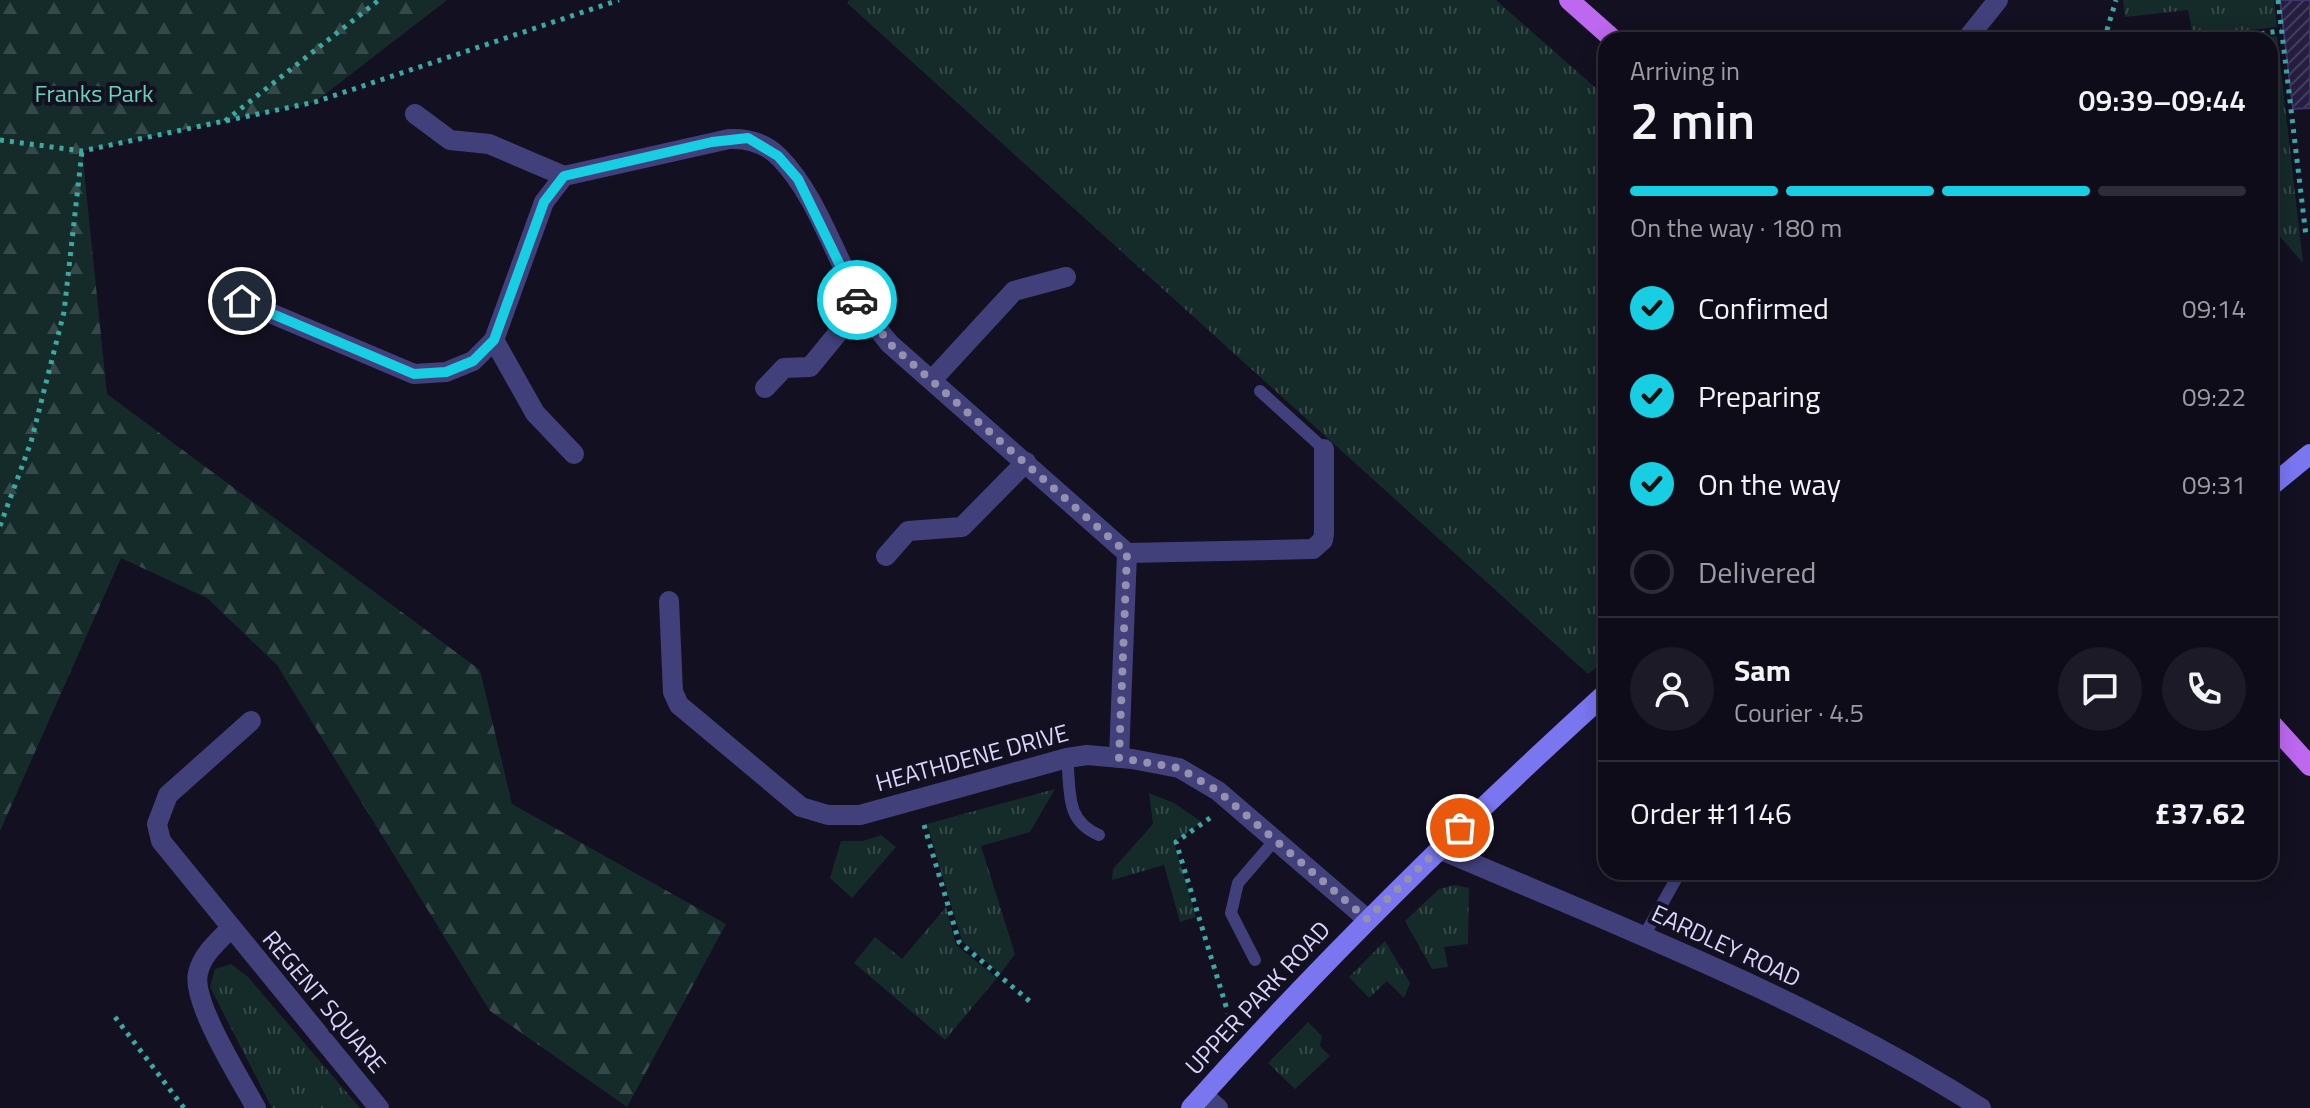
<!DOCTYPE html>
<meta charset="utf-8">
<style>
body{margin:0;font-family:"Titillium Web",sans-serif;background:#1c1a26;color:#f1f3f6;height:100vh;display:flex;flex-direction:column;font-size:30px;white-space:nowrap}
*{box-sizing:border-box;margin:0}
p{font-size:26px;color:#9b9ba2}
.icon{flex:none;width:44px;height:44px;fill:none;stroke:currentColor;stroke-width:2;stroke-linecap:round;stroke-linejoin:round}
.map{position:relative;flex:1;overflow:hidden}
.panel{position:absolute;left:1598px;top:32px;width:680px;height:848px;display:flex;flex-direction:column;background:#0e0c19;border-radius:24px;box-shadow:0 4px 20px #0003,0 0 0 2px #2e2c38}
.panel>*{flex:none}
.pin{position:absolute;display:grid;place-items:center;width:68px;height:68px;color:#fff;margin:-34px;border:4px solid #fff;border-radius:50%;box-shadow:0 2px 8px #0007}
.courier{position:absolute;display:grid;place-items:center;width:80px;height:80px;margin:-40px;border:6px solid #18cee3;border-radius:50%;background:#fff;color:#222;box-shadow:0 2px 10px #0007}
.headline em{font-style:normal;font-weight:600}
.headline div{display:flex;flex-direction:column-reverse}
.headline{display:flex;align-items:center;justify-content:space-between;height:136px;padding:0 32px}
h1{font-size:52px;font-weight:600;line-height:60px}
.bar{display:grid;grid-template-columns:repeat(4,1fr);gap:12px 8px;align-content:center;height:96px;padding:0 32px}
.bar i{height:10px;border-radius:6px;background:#2e2c38}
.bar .selected{background:#18cee3}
.bar p{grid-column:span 4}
.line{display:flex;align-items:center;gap:20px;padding:0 32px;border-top:2px solid #2e2c38}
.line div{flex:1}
.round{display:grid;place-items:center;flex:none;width:84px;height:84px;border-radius:42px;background:#1c1a26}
ol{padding:0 32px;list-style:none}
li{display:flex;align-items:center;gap:24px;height:88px}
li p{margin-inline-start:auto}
li .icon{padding:8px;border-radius:50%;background:#18cee3;color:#111;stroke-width:4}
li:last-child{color:#9b9ba2}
li i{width:44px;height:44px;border:4px solid #2e2c38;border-radius:50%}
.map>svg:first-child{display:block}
</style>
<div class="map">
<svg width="2310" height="1108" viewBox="0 0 2310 1108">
<defs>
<pattern id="grass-tufts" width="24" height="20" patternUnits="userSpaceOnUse" patternTransform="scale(2)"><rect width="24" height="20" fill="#142b2a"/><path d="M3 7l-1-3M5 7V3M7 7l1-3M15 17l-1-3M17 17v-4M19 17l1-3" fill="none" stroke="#36494a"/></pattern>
<pattern id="forest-firs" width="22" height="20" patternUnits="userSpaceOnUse" patternTransform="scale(2)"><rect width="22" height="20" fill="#142b2a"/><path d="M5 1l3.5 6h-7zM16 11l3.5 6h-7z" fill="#36494a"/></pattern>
<pattern id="building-hatch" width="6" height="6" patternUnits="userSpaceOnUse" patternTransform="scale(2)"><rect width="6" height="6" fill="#251e40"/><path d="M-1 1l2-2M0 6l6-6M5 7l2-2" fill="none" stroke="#443e5c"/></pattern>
</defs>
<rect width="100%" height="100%" fill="#131021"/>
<g fill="url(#grass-tufts)">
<path d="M 849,0 L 1496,0 L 1606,97 L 1606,660 L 1588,674 L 847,3 Z"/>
<path d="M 2123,0 L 2274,0 L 2277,27 L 2193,36 L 2188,10 L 2125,17 Z"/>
<path d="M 2277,36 L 2303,263 L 2270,225 L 2270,40 L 2244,40 Z"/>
<path d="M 1055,789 L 1030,832 L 981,846 L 1015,954 L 1000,974 L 962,941 L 927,824 Z"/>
<path d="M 1149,793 L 1174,803 L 1202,822 L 1174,842 L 1196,917 L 1180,922 L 1164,865 L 1112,880 L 1113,869 L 1153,824 Z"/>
<path d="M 881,835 L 896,847 L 852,898 L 830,878 L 841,841 L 863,841 Z"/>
<path d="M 1455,885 L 1469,888 L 1468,944 L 1444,947 L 1448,967 L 1432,969 L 1405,921 L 1439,889 Z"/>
<path d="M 946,907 L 956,945 L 997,978 L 945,1040 L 854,963 L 875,937 L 902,959 Z"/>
<path d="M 1385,941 L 1410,983 L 1404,998 L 1387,981 L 1369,998 L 1349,977 Z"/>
<path d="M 231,964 L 248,977 L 360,1108 L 272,1108 L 210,987 L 215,969 Z"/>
<path d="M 1308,1022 L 1322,1036 L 1320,1046 L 1330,1056 L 1295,1089 L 1268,1063 Z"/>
</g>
<path fill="url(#forest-firs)" d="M 0,0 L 447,0 L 315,102 L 82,151 L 107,394 L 480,670 L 512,804 L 726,924 L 627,1107 L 490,1011 L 277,665 L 207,598 L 121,558 L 0,831 Z"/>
<path fill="url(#building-hatch)" stroke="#3e336a" stroke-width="2" d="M 2280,0 L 2310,0 L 2310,108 L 2293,109 Z"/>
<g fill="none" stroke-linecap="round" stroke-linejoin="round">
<g stroke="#3ba8a2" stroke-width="5" stroke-dasharray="4 6" stroke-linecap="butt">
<path d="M 2278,0 L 2306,236"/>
<path d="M 2104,40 L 2116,0"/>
<path d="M 2211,40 L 2281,31"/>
<path d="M 225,121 L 379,0"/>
<path d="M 0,140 L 82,151 L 315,102 L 619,0"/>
<path d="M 0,526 L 31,442 L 64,312 L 82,151"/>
<path d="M 1210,818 L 1176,842 L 1232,1026"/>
<path d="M 924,825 L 959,942 L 1033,1004"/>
<path d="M 115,1017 L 184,1108"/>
</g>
<g stroke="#42407b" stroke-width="12">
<path d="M 1260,391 L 1324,449"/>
<path d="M 1067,758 C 1071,791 1064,820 1099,835"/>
<path d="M 1644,936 L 1680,872"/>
<path d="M 1255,960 L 1231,913 L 1238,883 L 1275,840"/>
</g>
<g stroke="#42407b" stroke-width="20">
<path d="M 1966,40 L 1998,0"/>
<path d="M 415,114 L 450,140 L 489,144 L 564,176"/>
<path d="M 242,301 L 414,374 L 446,372 L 473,361 L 494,340 L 544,202 L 564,176 L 729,139 C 749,138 765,143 779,157 C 826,204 842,290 890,344 L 1127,553 L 1119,758"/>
<path d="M 494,340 L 535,413 L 574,454"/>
<path d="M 932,380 L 1014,291 L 1066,277"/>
<path d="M 765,388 L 784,368 L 810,367 L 860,306"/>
<path d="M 1127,553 L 1313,549 L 1323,540 L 1324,533 L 1324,449"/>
<path d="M 886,556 L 908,531 L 962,527 L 1026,462"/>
<path d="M 669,601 L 673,692 L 679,705 L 801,807 L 828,815 L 860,815 L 1067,758 L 1087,755 L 1132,759 L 1179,768 L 1218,791 L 1367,919"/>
<path d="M 251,721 L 168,795 L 157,824 L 161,841 L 379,1108"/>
<path d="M 1439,849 C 1623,928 1812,1001 1981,1108"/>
<path d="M 230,929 C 217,942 202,955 198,973 C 191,1002 241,1080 256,1108"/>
<path d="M 1203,1095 L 1218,1108"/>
</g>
<g stroke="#7976f0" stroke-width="20">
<path d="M 2270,487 L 2310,454"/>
<path d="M 1191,1108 C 1321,962 1461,825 1606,693"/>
</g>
<g stroke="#bd68ef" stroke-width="20">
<path d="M 1569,0 L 1614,40"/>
<path d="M 2270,722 L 2310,766"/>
</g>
</g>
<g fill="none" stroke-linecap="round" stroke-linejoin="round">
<path stroke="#9490af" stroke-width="8" stroke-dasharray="0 14.4" d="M 857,300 L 890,344 L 1127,553 L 1119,758 L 1179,768 L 1218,791 L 1367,919 L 1460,828"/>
<path stroke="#18cee3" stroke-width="10" d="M 242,301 L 414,374 L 446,372 L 473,361 L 494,340 L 544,202 L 564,176 L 712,142 L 748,138 L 778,156 L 798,179 L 857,300"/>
</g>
<g text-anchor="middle" stroke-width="8" stroke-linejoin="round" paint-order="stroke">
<g font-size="24" fill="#69d3b9" stroke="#131021">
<text x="94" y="102">Franks Park</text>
</g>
<g font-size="24" fill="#d9d5fb" stroke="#131021">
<text transform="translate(972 758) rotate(-15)" y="8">HEATHDENE DRIVE</text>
<text transform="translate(1726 946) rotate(25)" y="8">EARDLEY ROAD</text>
<text transform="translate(1258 998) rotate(-47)" y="8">UPPER PARK ROAD</text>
<text transform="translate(324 1002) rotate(50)" y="8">REGENT SQUARE</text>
</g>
</g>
</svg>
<div class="pin" style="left:1460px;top:828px;background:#ea580c"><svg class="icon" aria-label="bag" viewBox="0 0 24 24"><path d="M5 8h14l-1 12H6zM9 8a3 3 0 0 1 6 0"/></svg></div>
<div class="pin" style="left:242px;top:301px;background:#1f2937"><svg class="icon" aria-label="home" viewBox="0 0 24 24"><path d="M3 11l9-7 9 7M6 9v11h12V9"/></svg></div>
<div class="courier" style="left:857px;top:300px"><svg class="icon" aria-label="car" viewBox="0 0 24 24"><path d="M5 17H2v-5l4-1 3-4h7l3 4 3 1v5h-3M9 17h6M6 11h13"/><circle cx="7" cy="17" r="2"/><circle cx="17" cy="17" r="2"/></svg></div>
<section class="panel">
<div class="headline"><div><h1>2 min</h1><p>Arriving in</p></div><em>09:39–09:44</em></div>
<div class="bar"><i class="selected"></i><i class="selected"></i><i class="selected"></i><i></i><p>On the way · 180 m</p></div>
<ol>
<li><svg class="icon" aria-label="check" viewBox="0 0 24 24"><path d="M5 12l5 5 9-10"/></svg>Confirmed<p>09:14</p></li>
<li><svg class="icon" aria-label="check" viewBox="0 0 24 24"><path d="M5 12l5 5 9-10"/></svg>Preparing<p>09:22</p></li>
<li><svg class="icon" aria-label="check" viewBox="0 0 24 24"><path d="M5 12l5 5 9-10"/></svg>On the way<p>09:31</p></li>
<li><i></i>Delivered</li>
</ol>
<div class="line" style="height:144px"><a class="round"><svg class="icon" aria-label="person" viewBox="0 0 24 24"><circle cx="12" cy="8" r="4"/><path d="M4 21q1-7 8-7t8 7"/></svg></a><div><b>Sam</b><p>Courier · 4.5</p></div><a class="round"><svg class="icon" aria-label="chat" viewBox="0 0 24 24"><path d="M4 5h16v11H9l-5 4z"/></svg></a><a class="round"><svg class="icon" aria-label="phone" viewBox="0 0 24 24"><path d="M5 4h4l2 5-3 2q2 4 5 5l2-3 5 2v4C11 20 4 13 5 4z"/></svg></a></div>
<div class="line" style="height:104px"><div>Order #1146</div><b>£37.62</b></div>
</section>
</div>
